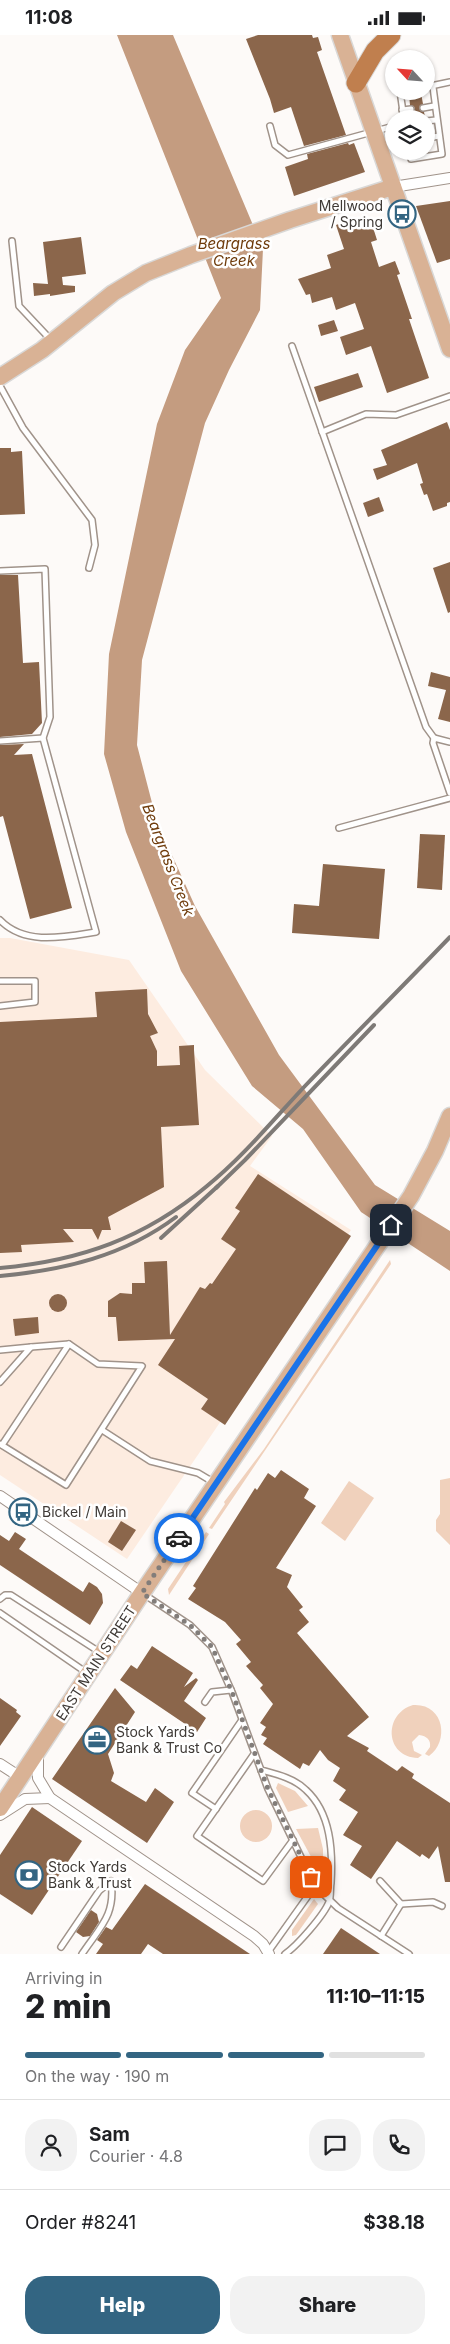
<!DOCTYPE html>
<meta charset="utf-8">
<style>
body{margin:0;font-family:Inter,sans-serif;background:#f2f2f2;color:#202124;height:100vh;display:flex;flex-direction:column;font-size:19px;white-space:nowrap}
*{box-sizing:border-box;margin:0}
p{font-size:16px;color:#757577}
.icon{flex:none;width:28px;height:28px;fill:none;stroke:currentColor;stroke-width:2;stroke-linecap:round;stroke-linejoin:round}
.map{position:relative;height:1919px;overflow:hidden}
.drawer{display:flex;flex-direction:column;background:#fff;flex:1}
.drawer>*{flex:none}
.needle{width:32px;rotate:296deg}
.buttons{position:absolute;left:385px;top:15px;display:grid;gap:10px}
.buttons a{display:grid;place-items:center;width:50px;height:50px;border-radius:50%;background:#fff;box-shadow:0 1px 4px #0004;font-size:25px}
.pin{position:absolute;display:grid;place-items:center;width:42px;height:42px;color:#fff;margin:-21px;border-radius:10px;box-shadow:0 2px 8px #0006}
.courier{position:absolute;display:grid;place-items:center;width:50px;height:50px;margin:-25px;border:4px solid #1a73e8;border-radius:50%;background:#fff;color:#222;box-shadow:0 1px 6px #0007}
.summary em{font-style:normal;font-weight:800}
.summary div{display:flex;flex-direction:column-reverse}
.summary{display:flex;align-items:center;justify-content:space-between;height:85px;padding:0 25px}
h1{font-size:32px;font-weight:800;line-height:38px}
.bar{display:grid;grid-template-columns:repeat(4,1fr);gap:8px 5px;align-content:center;height:60px;padding:0 25px}
.bar i{height:6px;border-radius:4px;background:#e0e0e0}
.bar .on{background:#336582}
.bar p{grid-column:span 4}
.line{display:flex;align-items:center;gap:12px;padding:0 25px;border-top:1px solid #e0e0e0}
.line div{flex:1}
.round{display:grid;place-items:center;flex:none;width:52px;height:52px;border-radius:20px;background:#f2f2f2}
.cta{display:flex;gap:10px;margin-top:auto;padding:10px 25px}
.cta a{flex:1;height:58px;border-radius:20px;background:#336582;color:#fff;font-size:20px;font-weight:800;line-height:58px;text-align:center}
.cta a+a{background:#f2f2f2;color:#202124}
.status{display:flex;justify-content:space-between;align-items:center;height:35px;padding:0 25px;background:#fff;direction:ltr}
.status svg{height:14px;fill:currentColor}
.map>svg:first-child{display:block}
</style>
<div class="status"><b>11:08</b><svg viewBox="0 0 49 12"><path d="M0 12V9h3v3zM5 12V6h3v6zM10 12V3h3v9zM15 12V0h3v12zM26 1h20v11H26zM47 4h2v5h-2z"/></svg></div>
<div class="map">
<svg width="450" height="1919" viewBox="0 0 450 1919">
<rect width="100%" height="100%" fill="#fdfaf8"/>
<path fill="#fdece0" d="M 0,903 L 10,903 L 129,925 L 205,1035 L 272,1101 L 250,1131 L 351,1195 L 127,1524 L 0,1440 Z"/>
<g fill="#f0d1bc">
<path d="M 390,1225 L 391,1229 L 212,1494 L 209,1493 L 225,1469 L 224,1467 L 264,1414 Z"/>
<path d="M 450,1443 L 450,1510 L 436,1496 L 436,1485 L 440,1479 L 440,1445 Z"/>
<path d="M 349,1446 L 374,1463 L 345,1506 L 321,1488 Z"/>
<path d="M 206,1497 L 209,1499 L 169,1560 L 168,1554 Z"/>
<path d="M 413,1670 C 444,1668 450,1706 429,1721 L 425,1719 L 430,1712 C 431,1705 427,1701 419,1700 L 412,1707 L 414,1716 L 422,1720 L 418,1723 C 385,1722 383,1679 413,1670 Z"/>
<path d="M 278,1748 L 295,1756 L 308,1771 L 288,1777 L 276,1753 Z"/>
<circle cx="256" cy="1791" r="16"/>
<path d="M 318,1793 L 323,1814 L 323,1829 L 320,1832 L 316,1831 L 296,1794 Z"/>
<path d="M 314,1864 L 318,1869 L 296,1900 L 292,1901 L 292,1895 Z"/>
</g>
<path fill="#c49c80" d="M 117,0 L 173,0 L 263,214 L 260,275 L 229,335 L 205,388 L 142,625 L 137,710 L 157,787 L 195,871 L 279,1020 L 375,1150 L 450,1196 L 450,1236 L 361,1177 L 303,1094 L 252,1051 L 181,936 L 126,797 L 104,719 L 109,619 L 157,389 L 185,315 L 221,263 Z"/>
<g fill="#8b664b">
<path d="M 258,0 L 312,0 L 313,3 L 318,2 L 322,15 L 317,17 L 346,100 L 304,111 L 291,72 L 274,78 L 270,64 L 246,4 Z"/>
<path d="M 421,58 L 423,69 L 419,73 L 424,77 L 425,82 L 412,84 L 411,78 L 415,73 L 410,70 L 409,60 Z"/>
<path d="M 348,108 L 349,110 L 354,108 L 365,137 L 294,161 L 285,132 L 308,124 L 307,119 Z"/>
<path d="M 450,166 L 450,224 L 437,228 L 416,171 Z"/>
<path d="M 370,183 L 377,205 L 371,207 L 379,232 L 395,226 L 400,239 L 397,240 L 412,284 L 409,284 L 429,343 L 387,358 L 371,311 L 346,320 L 340,302 L 364,294 L 355,268 L 336,275 L 332,262 L 312,268 L 310,259 L 306,260 L 298,244 L 331,233 L 327,220 L 344,214 L 336,190 L 352,184 L 354,188 Z"/>
<path d="M 81,202 L 86,239 L 62,242 L 63,250 L 75,251 L 75,257 L 50,261 L 50,259 L 34,261 L 33,248 L 48,249 L 43,207 Z"/>
<path d="M 334,285 L 338,296 L 321,301 L 318,290 Z"/>
<path d="M 358,338 L 363,352 L 319,367 L 314,352 Z"/>
<path d="M 447,387 L 450,395 L 450,467 L 447,468 L 447,471 L 433,476 L 427,459 L 424,460 L 420,449 L 423,448 L 417,428 L 377,445 L 373,434 L 387,430 L 381,415 Z"/>
<path d="M 0,413 L 11,413 L 11,417 L 22,416 L 25,479 L 0,480 Z"/>
<path d="M 379,462 L 384,476 L 368,482 L 363,468 Z"/>
<path d="M 450,527 L 450,577 L 448,578 L 433,533 Z"/>
<path d="M 0,540 L 18,540 L 23,628 L 39,627 L 42,688 L 32,699 L 0,702 Z"/>
<path d="M 431,637 L 450,642 L 450,687 L 438,684 L 446,655 L 428,651 Z"/>
<path d="M 24,709 L 14,720 L 32,719 L 72,873 L 30,884 L 3,781 L 0,782 L 0,710 Z"/>
<path d="M 420,799 L 445,800 L 442,855 L 417,853 Z"/>
<path d="M 323,829 L 385,834 L 379,904 L 292,898 L 294,869 L 319,871 Z"/>
<path d="M 147,954 L 148,979 L 158,998 L 150,1001 L 157,1016 L 157,1031 L 180,1030 L 179,1011 L 194,1010 L 194,1015 L 199,1090 L 161,1092 L 164,1152 L 108,1182 L 111,1195 L 102,1195 L 98,1205 L 92,1194 L 63,1194 L 74,1207 L 21,1210 L 22,1217 L 0,1218 L 0,987 L 97,982 L 95,957 Z"/>
<path d="M 258,1139 L 351,1201 L 225,1390 L 201,1374 L 208,1364 L 158,1330 L 175,1304 L 118,1306 L 116,1282 L 108,1282 L 108,1266 L 120,1258 L 132,1259 L 132,1248 L 145,1248 L 144,1227 L 167,1226 L 170,1300 L 200,1252 L 205,1254 L 210,1248 L 212,1249 L 236,1214 L 221,1204 L 240,1176 L 235,1173 Z"/>
<circle cx="58" cy="1268" r="9"/>
<path d="M 38,1282 L 39,1298 L 15,1301 L 13,1284 Z"/>
<path d="M 281,1435 L 309,1454 L 304,1463 L 316,1471 L 276,1533 L 292,1540 L 287,1552 L 303,1572 L 299,1575 L 309,1587 L 297,1598 L 369,1682 L 347,1701 L 369,1713 L 367,1716 L 397,1736 L 402,1731 L 414,1739 L 412,1743 L 450,1768 L 450,1847 L 445,1847 L 438,1811 L 429,1824 L 422,1819 L 420,1822 L 397,1806 L 371,1844 L 350,1830 L 362,1811 L 343,1800 L 358,1777 L 339,1765 L 346,1755 L 333,1746 L 340,1733 L 328,1725 L 320,1715 L 309,1731 L 303,1728 L 300,1734 L 263,1709 L 267,1703 L 261,1700 L 266,1692 L 260,1688 L 273,1669 L 260,1653 L 263,1650 L 246,1631 L 251,1627 L 236,1609 L 241,1605 L 225,1587 L 188,1564 L 196,1553 L 193,1551 L 255,1453 L 257,1455 L 268,1438 L 275,1443 Z"/>
<path d="M 121,1486 L 136,1495 L 122,1516 L 108,1507 Z"/>
<path d="M 15,1497 L 26,1504 L 19,1514 L 83,1557 L 89,1547 L 97,1552 L 102,1559 L 103,1568 L 90,1590 L 0,1530 L 0,1500 L 9,1506 Z"/>
<path d="M 152,1611 L 193,1638 L 184,1652 L 196,1643 L 198,1645 L 184,1666 L 206,1683 L 197,1697 L 120,1645 L 131,1630 L 137,1634 Z"/>
<path d="M 115,1653 L 135,1677 L 108,1719 L 114,1738 L 111,1746 L 146,1767 L 155,1753 L 174,1767 L 147,1808 L 52,1744 Z"/>
<path d="M 0,1663 L 17,1675 L 16,1677 L 21,1681 L 0,1711 Z"/>
<path d="M 32,1772 L 82,1806 L 32,1880 L 0,1859 L 0,1820 Z"/>
<path d="M 145,1849 L 250,1919 L 163,1919 L 148,1909 L 141,1919 L 96,1919 L 103,1909 L 97,1905 L 106,1892 L 112,1895 Z"/>
<path d="M 91,1875 L 97,1879 L 99,1887 L 90,1901 L 83,1902 L 76,1897 Z"/>
<path d="M 341,1893 L 380,1919 L 323,1919 Z"/>
</g>
<g fill="none" stroke-linecap="round" stroke-linejoin="round">
<g stroke="#a0938a" stroke-width="8">
<g id="service">
<path d="M 426,52 L 450,47"/>
<path d="M 400,56 L 404,84"/>
<path d="M 423,73 L 434,71"/>
<path d="M 402,75 L 411,74"/>
<path d="M 426,86 L 436,85"/>
<path d="M 270,91 L 275,110 L 288,120 L 394,91"/>
<path d="M 428,103 L 439,101"/>
<path d="M 410,116 L 411,124 L 442,119 L 433,52"/>
<path d="M 12,206 L 19,271 L 51,305"/>
<path d="M 292,311 L 426,692 L 434,703"/>
<path d="M 0,351 L 23,393 L 92,485 L 95,510 L 89,533"/>
<path d="M 322,397 L 366,379 L 396,380 L 450,361"/>
<path d="M 0,536 L 45,534 L 50,682 L 43,703 L 96,897 C 64,902 25,911 0,885"/>
<path d="M 0,706 L 43,703"/>
<path d="M 450,707 L 434,703 L 433,708 L 450,758"/>
<path d="M 339,793 L 450,763"/>
<path d="M 0,946 L 35,946 L 35,967 L 0,971"/>
<path d="M 0,1315 L 31,1312 L 0,1347"/>
<path d="M 102,1395 L 150,1426 L 198,1438 L 213,1447"/>
<path d="M 0,1409 L 66,1450 L 142,1331 L 98,1329 L 69,1309 L 31,1312"/>
<path d="M 2,1410 L 69,1309"/>
<path d="M 145,1560 L 190,1590 L 212,1612 L 232,1657 L 268,1754 L 315,1851 L 338,1873 L 409,1919"/>
<path d="M 0,1564 L 5,1560 L 11,1560 L 101,1618"/>
<path d="M 0,1578 L 87,1638"/>
<path d="M 205,1667 L 212,1657 L 231,1655"/>
<path d="M 254,1719 L 197,1801 L 263,1846 L 293,1805"/>
<path d="M 261,1735 C 276,1739 294,1743 306,1755 C 331,1778 333,1816 331,1848 C 330,1853 331,1862 329,1867 C 324,1880 297,1911 285,1919"/>
<path d="M 216,1774 L 192,1758 L 242,1685"/>
<path d="M 380,1846 L 401,1869 L 381,1901"/>
<path d="M 401,1869 L 433,1867 L 442,1871"/>
<path d="M 61,1912 L 99,1856 L 111,1846"/>
<path d="M 268,1917 L 315,1851"/>
<path d="M 82,1919 C 100,1892 116,1880 111,1846"/>
</g>
</g>
<g stroke="#a0938a" stroke-width="12">
<g id="minor">
<path d="M 393,152 L 450,143"/>
<path d="M 0,1461 L 142,1558"/>
<path d="M 38,1718 L 38,1743 L 50,1763 L 254,1901 L 263,1909 L 269,1919"/>
<path d="M 0,1729 L 20,1742"/>
<path d="M 0,1780 L 25,1764 L 50,1763"/>
</g>
</g>
<g stroke="#d9d8d7" stroke-width="19">
<g id="primary">
<path d="M 340,0 L 450,314"/>
<path d="M 0,342 L 42,315 L 113,258 L 146,238 L 191,220 L 290,185 L 393,152"/>
<path d="M 0,1773 L 142,1558 L 411,1161 L 435,1116 L 450,1081"/>
</g>
</g>
<g stroke="#d9d8d7" stroke-width="21">
<path id="motorway" d="M 356,48 L 375,16 L 391,0"/>
</g>
<use href="#service" stroke="#fff" stroke-width="5"/>
<use href="#minor" stroke="#fff" stroke-width="10"/>
<use href="#primary" stroke="#d9b295" stroke-width="16"/>
<use href="#motorway" stroke="#c07f4e" stroke-width="19"/>
<g stroke="#7e7a77" stroke-width="4">
<path d="M 216,1153 L 245,1125 L 374,990"/>
<path d="M 161,1203 L 218,1151"/>
<path d="M 0,1233 C 80,1226 145,1203 207,1151 C 243,1122 273,1085 305,1051 C 353,1001 402,952 450,902"/>
<path d="M 0,1241 C 64,1235 124,1221 176,1182"/>
</g>
</g>
<g fill="none" stroke-linecap="round" stroke-linejoin="round">
<path stroke="#827d7a" stroke-width="5" stroke-dasharray="0 9" d="M 179,1503 L 142,1558 L 190,1590 L 212,1612 L 232,1657 L 268,1754 L 311,1842"/>
<path stroke="#1a73e8" stroke-width="6" d="M 179,1503 L 391,1190"/>
</g>
<defs>
<g id="bus-ring" transform="scale(1.4375)"><circle r="9.5" fill="#fff" stroke="#336582" stroke-width="1.5"/><path d="M-5-6H5V4H4V6H2V4H-2V6H-4V4H-5ZM-3.5-4V0h7V-4ZM-3.5 1.2v1.5H-2V1.2ZM2 1.2v1.5H3.5V1.2Z" fill="#336582"/></g>
<g id="office-ring" transform="scale(1.4375)"><circle r="9.5" fill="#fff" stroke="#336582" stroke-width="1.5"/><path d="M-6-3h4V-5.5h4V-3h4V5H-6ZM-1-4.5V-3h2v-1.5ZM-6 0V1H6V0Z" fill="#336582"/></g>
<g id="bank-ring" transform="scale(1.4375)"><circle r="9.5" fill="#fff" stroke="#336582" stroke-width="1.5"/><path d="M-6-4H6V4H-6ZM0-2.3a2.3 2.3 0 1 0 0 4.6a2.3 2.3 0 1 0 0-4.6Z" fill="#336582"/></g>
</defs>
<g fill-rule="evenodd">
<use href="#bus-ring" x="402" y="179"/>
<use href="#bus-ring" x="23" y="1477"/>
<use href="#office-ring" x="97" y="1705"/>
<use href="#bank-ring" x="29" y="1840"/>
</g>
<g text-anchor="middle" stroke-width="5" stroke-linejoin="round" paint-order="stroke">
<g font-size="14" fill="#3f3a36" stroke="#fff" text-anchor="start">
<text x="383" y="176" text-anchor="end">Mellwood<tspan x="383" dy="16">/ Spring</tspan></text>
<text x="42" y="1482">Bickel / Main</text>
<text x="116" y="1702">Stock Yards<tspan x="116" dy="16">Bank &amp; Trust Co</tspan></text>
<text x="48" y="1837">Stock Yards<tspan x="48" dy="16">Bank &amp; Trust</tspan></text>
</g>
<g font-size="14" fill="#3f3a36" stroke="#fff">
<text transform="translate(96 1628) rotate(-57)" y="5">EAST MAIN STREET</text>
</g>
<g font-size="15" font-style="italic" fill="#6f3c0c" stroke="#fff">
<text x="234" y="214">Beargrass<tspan x="234" dy="17">Creek</tspan></text>
<text transform="translate(168 825) rotate(69)" y="5">Beargrass Creek</text>
</g>
</g>
</svg>
<div class="buttons">
<a><svg class="needle" viewBox="-14 -14 28 28"><path d="M0-13l5 13h-10z" fill="#e53935"/><path d="M0 13l5-13h-10z" fill="#757577"/></svg></a>
<a><svg class="icon" aria-label="layers" viewBox="0 0 24 24"><path d="M12 4l9 5-9 5-9-5zM3 14l9 5 9-5"/></svg></a>
</div>
<div class="pin" style="left:311px;top:1842px;background:#ea580c"><svg class="icon" aria-label="bag" viewBox="0 0 24 24"><path d="M5 8h14l-1 12H6zM9 8a3 3 0 0 1 6 0"/></svg></div>
<div class="pin" style="left:391px;top:1190px;background:#1f2937"><svg class="icon" aria-label="home" viewBox="0 0 24 24"><path d="M3 11l9-7 9 7M6 9v11h12V9"/></svg></div>
<div class="courier" style="left:179px;top:1503px"><svg class="icon" aria-label="car" viewBox="0 0 24 24"><path d="M5 17H2v-5l4-1 3-4h7l3 4 3 1v5h-3M9 17h6M6 11h13"/><circle cx="7" cy="17" r="2"/><circle cx="17" cy="17" r="2"/></svg></div>
</div>
<section class="drawer">
<div class="summary"><div><h1>2 min</h1><p>Arriving in</p></div><em>11:10–11:15</em></div>
<div class="bar"><i class="on"></i><i class="on"></i><i class="on"></i><i></i><p>On the way · 190 m</p></div>
<div class="line" style="height:90px"><a class="round"><svg class="icon" aria-label="person" viewBox="0 0 24 24"><circle cx="12" cy="8" r="4"/><path d="M4 21q1-7 8-7t8 7"/></svg></a><div><b>Sam</b><p>Courier · 4.8</p></div><a class="round"><svg class="icon" aria-label="chat" viewBox="0 0 24 24"><path d="M4 5h16v11H9l-5 4z"/></svg></a><a class="round"><svg class="icon" aria-label="phone" viewBox="0 0 24 24"><path d="M5 4h4l2 5-3 2q2 4 5 5l2-3 5 2v4C11 20 4 13 5 4z"/></svg></a></div>
<div class="line" style="height:65px"><div>Order #8241</div><b>$38.18</b></div>
<div class="cta"><a>Help</a><a>Share</a></div>
</section>
